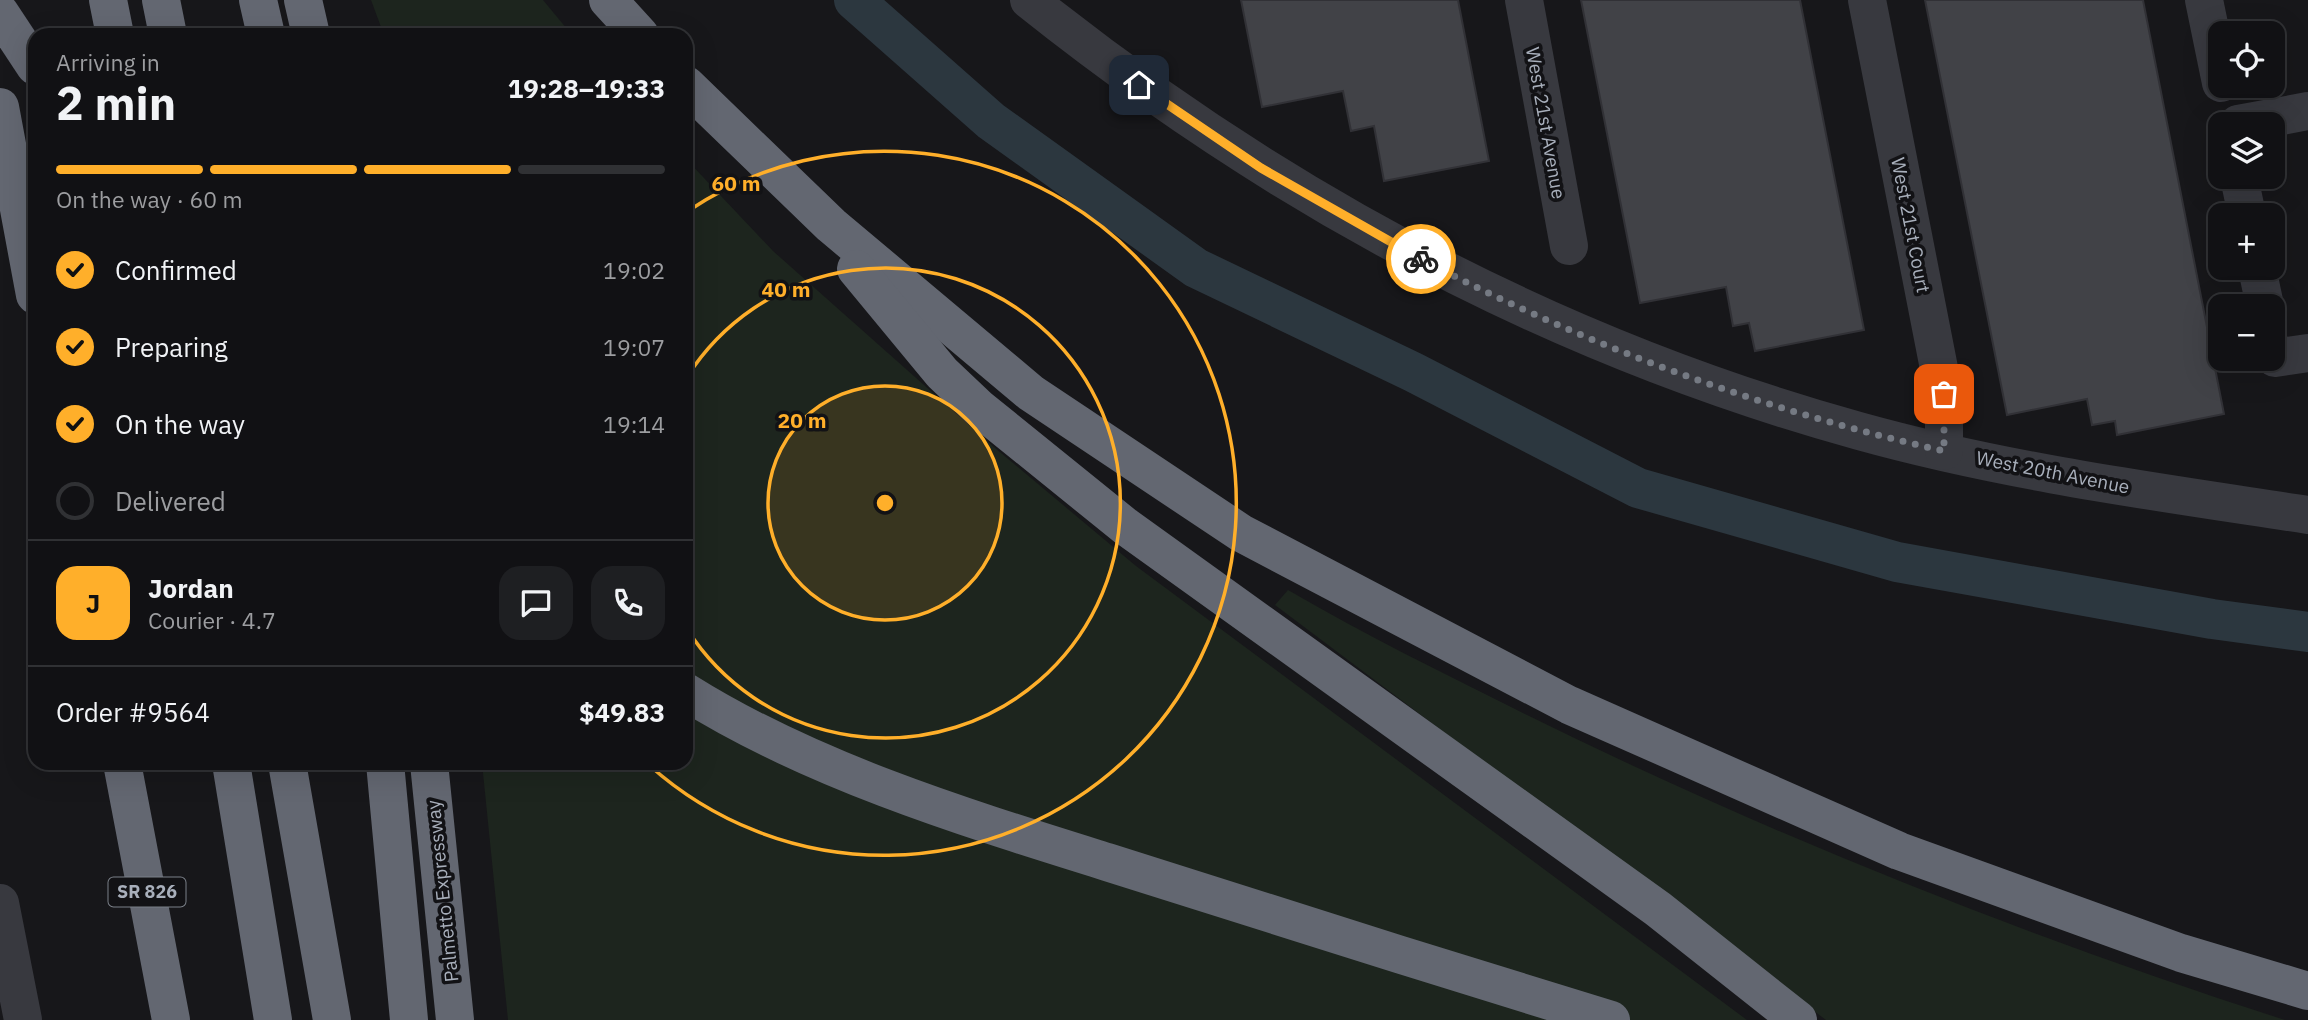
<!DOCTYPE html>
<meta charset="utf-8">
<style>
body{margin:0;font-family:"IBM Plex Sans",sans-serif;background:#1e1f22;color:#f1f3f6;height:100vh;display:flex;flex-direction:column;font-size:26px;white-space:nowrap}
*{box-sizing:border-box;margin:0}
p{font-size:23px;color:#9c9da0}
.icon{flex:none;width:38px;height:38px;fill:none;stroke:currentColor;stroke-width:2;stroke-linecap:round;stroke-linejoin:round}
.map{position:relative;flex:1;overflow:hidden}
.drawer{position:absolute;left:28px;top:28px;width:665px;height:742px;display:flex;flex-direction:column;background:#111114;border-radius:21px;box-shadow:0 7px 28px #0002,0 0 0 2px #303134}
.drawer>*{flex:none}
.fabs{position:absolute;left:2208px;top:21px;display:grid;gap:14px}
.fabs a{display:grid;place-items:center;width:77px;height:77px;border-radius:14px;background:#111114;box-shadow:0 7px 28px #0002,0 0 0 2px #303134;font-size:35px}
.pin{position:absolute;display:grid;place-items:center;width:60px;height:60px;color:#fff;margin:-30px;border-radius:14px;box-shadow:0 4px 10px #0006}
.courier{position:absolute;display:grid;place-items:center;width:70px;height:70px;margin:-35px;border:5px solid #ffaf2a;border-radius:50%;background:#fff;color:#222;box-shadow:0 2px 9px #0007}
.head em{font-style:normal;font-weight:700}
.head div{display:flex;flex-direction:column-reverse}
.head{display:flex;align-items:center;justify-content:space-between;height:119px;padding:0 28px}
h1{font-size:46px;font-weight:700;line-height:52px}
.bar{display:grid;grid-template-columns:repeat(4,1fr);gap:10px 7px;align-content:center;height:84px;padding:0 28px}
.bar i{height:9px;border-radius:5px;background:#303134}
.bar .current{background:#ffaf2a}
.bar p{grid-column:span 4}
.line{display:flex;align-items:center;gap:18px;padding:0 28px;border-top:2px solid #303134}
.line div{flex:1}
.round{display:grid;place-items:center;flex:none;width:74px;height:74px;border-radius:21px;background:#1e1f22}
ol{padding:0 28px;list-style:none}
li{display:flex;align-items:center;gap:21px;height:77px}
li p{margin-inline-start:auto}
li .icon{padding:7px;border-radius:50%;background:#ffaf2a;color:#111;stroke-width:4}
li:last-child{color:#9c9da0}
li i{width:38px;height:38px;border:4px solid #303134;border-radius:50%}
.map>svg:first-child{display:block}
</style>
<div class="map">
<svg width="2308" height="1020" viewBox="0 0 2308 1020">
<rect width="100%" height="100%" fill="#17171a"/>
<g fill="#1d251e">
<path d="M 371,0 L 543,0 L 572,35 L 384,35 Z"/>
<path d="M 686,159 L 773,251 L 995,448 L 1136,566 L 1747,1020 L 508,1020 L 482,763 L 686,763 Z"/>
<path d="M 1288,590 C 1365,635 1445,674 1525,714 C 1770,835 2025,936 2285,1020 L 1826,1020 L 1275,605 Z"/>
</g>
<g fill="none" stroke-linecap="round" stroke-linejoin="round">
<path stroke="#2c373f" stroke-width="40" d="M 854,0 L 991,121 L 1196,268 L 1413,372 L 1638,488 L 1897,562 L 2212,619 L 2308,632"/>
</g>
<g fill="#414247" stroke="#313136" stroke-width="2">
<path d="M 1241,0 L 1458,0 L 1489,161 L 1384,181 L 1374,126 L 1351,131 L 1343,91 L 1262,107 Z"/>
<path d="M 1581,0 L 1800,0 L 1864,330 L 1755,351 L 1749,323 L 1733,326 L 1726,287 L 1640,303 Z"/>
<path d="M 1925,0 L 2143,0 L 2224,414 L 2117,435 L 2115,421 L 2092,425 L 2087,399 L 2007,415 Z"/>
</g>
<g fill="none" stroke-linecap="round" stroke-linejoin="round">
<g stroke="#38393f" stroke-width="38">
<path d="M 1029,0 C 1277,198 1552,346 1859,431 C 2006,472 2158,492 2308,515"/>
<path d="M 1524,0 L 1569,246"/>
<path d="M 1867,0 L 1944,394 L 1944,451"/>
<path d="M 2204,0 L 2221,83"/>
<path d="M 2238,124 L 2308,111"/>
<path d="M 2239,177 L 2247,215"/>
<path d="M 2257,268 L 2265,306"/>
<path d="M 2273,349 L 2275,358 L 2308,353"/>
<path d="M 0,903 L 23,1020"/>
</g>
<g stroke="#636771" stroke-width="38">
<path d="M 108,0 L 115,35"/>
<path d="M 161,0 L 168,35"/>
<path d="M 258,0 L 266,35"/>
<path d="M 303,0 L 311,35"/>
<path d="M 608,0 L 640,35"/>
<path d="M 0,13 L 35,66"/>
<path d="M 686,85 L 831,225 L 1031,393 L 1241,533 L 1569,705 L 1899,851 L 2181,953 L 2308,991"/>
<path d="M 0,107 L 35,295"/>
<path d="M 856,269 L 942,373 L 979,408 L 1125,526 L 1658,909 L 1798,1020"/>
<path d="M 686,692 C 812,771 966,818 1107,862 C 1274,916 1443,968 1611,1020"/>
<path d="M 122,763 L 171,1020"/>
<path d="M 231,763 L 273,1020"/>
<path d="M 287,763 L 332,1020"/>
<path d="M 385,763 L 409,1020"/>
<path d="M 429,763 L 455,1020"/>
</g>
</g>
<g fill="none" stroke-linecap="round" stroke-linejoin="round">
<path stroke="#757a83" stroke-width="7" stroke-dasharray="0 12.6" d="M 1421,259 C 1586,346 1762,410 1944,451 L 1944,394"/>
<path stroke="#ffaf2a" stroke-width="9" d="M 1139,85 L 1261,168 L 1421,259"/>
</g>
<circle cx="885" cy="503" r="117" fill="#ffaf2a" fill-opacity=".12"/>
<g fill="none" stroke="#ffaf2a" stroke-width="3.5">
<circle cx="885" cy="503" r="117"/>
<path d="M687 377A235 235 0 1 1 687 629"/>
<path d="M688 211A352 352 0 1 1 649 765"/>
</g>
<g text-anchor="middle" stroke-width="7" stroke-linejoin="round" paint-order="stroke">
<rect fill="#121215" stroke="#7b8089" stroke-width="2" x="108.5" y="877.5" width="77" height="29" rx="5"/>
<g font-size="18" font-weight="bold" fill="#a8afbb">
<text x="147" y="898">SR 826</text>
</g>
<g font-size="19" fill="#a8afbb" stroke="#121215">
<text transform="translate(1546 123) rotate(80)" y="7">West 21st Avenue</text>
<text transform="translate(1911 225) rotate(79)" y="7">West 21st Court</text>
<text transform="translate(2053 472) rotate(11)" y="7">West 20th Avenue</text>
<text transform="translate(442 891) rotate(-96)" y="7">Palmetto Expressway</text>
</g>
</g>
<circle cx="885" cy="503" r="10" fill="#ffaf2a" stroke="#121215" stroke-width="3.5"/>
<g font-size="21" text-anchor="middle" font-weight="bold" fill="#ffaf2a" stroke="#121215" stroke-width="7" stroke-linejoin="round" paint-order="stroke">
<text x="736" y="191">60 m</text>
<text x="786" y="297">40 m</text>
<text x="802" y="428">20 m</text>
</g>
</svg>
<div class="fabs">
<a><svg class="icon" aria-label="locate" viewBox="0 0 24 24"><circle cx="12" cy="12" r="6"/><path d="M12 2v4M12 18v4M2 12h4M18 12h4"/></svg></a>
<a><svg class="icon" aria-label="layers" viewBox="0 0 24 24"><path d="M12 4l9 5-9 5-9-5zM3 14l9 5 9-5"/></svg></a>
<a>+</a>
<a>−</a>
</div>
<div class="pin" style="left:1944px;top:394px;background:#ea580c"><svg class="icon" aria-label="bag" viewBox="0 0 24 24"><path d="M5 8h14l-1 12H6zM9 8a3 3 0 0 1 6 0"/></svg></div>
<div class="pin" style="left:1139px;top:85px;background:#1f2937"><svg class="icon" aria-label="home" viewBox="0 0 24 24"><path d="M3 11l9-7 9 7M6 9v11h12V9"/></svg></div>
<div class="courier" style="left:1421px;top:259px"><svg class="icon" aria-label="bike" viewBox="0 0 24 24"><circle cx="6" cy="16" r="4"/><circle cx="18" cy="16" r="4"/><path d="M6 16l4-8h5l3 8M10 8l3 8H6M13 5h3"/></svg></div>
<section class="drawer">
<div class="head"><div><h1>2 min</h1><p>Arriving in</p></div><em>19:28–19:33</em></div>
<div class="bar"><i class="current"></i><i class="current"></i><i class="current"></i><i></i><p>On the way · 60 m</p></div>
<ol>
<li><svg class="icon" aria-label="check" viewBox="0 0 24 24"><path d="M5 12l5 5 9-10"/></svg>Confirmed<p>19:02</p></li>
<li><svg class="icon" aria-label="check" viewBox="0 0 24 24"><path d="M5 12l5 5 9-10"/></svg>Preparing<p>19:07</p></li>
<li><svg class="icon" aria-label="check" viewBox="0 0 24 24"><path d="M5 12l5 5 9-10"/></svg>On the way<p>19:14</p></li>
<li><i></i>Delivered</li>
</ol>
<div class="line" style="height:126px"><b class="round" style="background:#ffaf2a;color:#111">J</b><div><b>Jordan</b><p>Courier · 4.7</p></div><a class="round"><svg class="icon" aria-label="chat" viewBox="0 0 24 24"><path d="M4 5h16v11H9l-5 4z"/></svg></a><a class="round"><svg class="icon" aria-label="phone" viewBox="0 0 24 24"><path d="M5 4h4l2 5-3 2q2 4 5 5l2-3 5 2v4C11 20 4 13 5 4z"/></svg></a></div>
<div class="line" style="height:91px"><div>Order #9564</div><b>$49.83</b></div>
</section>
</div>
